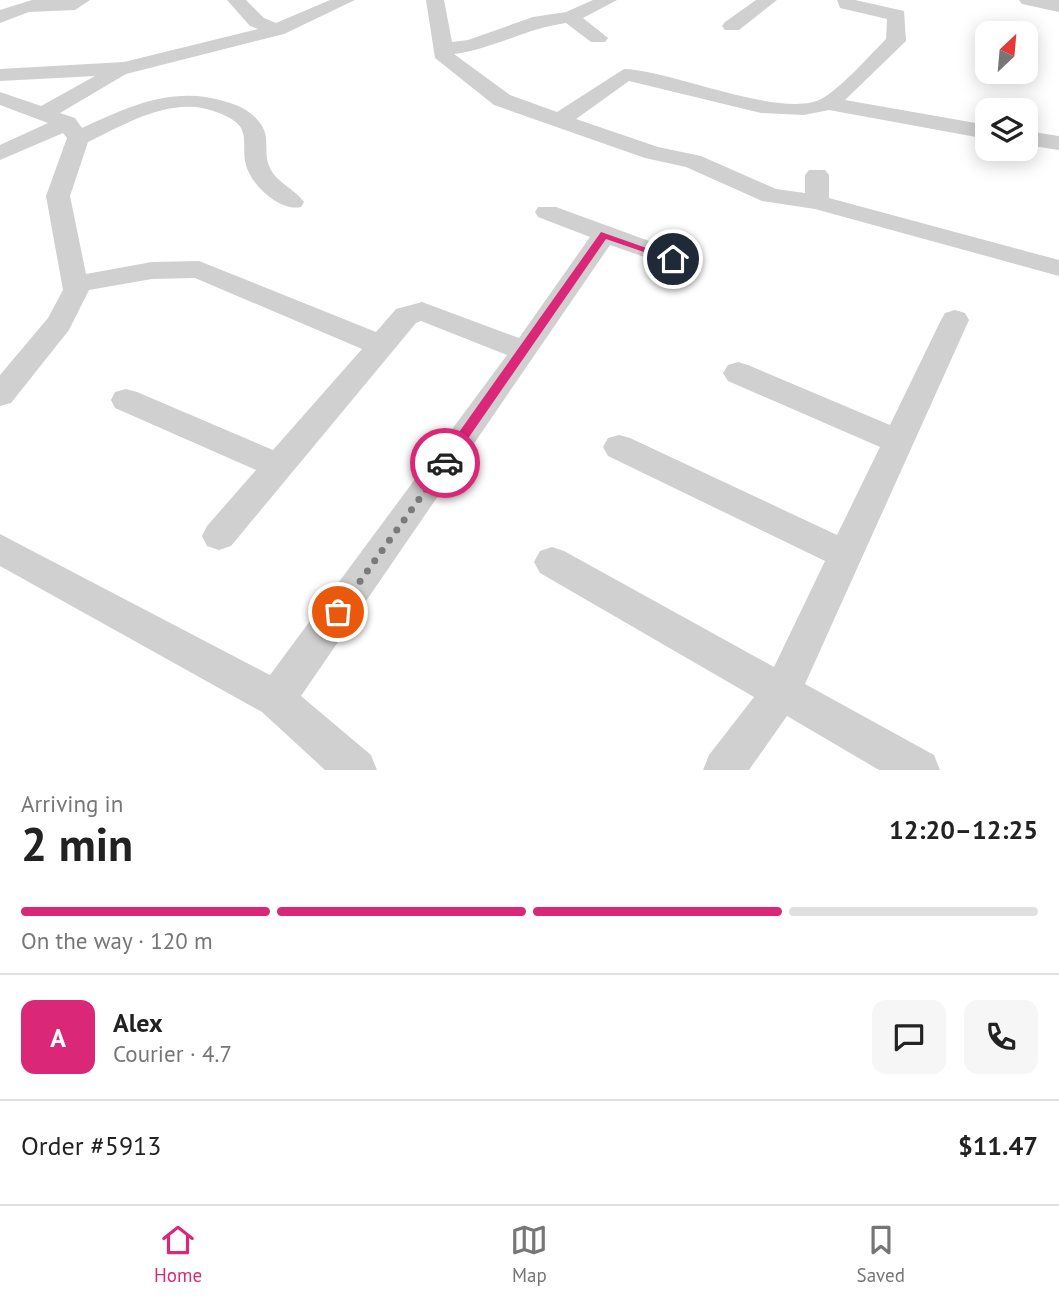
<!DOCTYPE html>
<meta charset="utf-8">
<style>
body{margin:0;font-family:"PT Sans",sans-serif;background:#f6f6f6;color:#222;height:100vh;display:flex;flex-direction:column;font-size:26px;white-space:nowrap}
*{box-sizing:border-box;margin:0}
p{font-size:23px;color:#767676}
.icon{flex:none;width:38px;height:38px;fill:none;stroke:currentColor;stroke-width:2;stroke-linecap:round;stroke-linejoin:round}
.map{position:relative;height:770px;overflow:hidden}
.side{display:flex;flex-direction:column;background:#fff;flex:1}
.side>*{flex:none}
.needle{width:46px;rotate:26deg}
.fabs{position:absolute;left:975px;top:21px;display:grid;gap:14px}
.fabs a{display:grid;place-items:center;width:63px;height:63px;border-radius:14px;background:#fff;box-shadow:0 4px 18px #0003;font-size:35px}
.pin{position:absolute;display:grid;place-items:center;width:60px;height:60px;color:#fff;margin:-30px;border:4px solid #fff;border-radius:50%;box-shadow:0 2px 7px #0007}
.courier{position:absolute;display:grid;place-items:center;width:70px;height:70px;margin:-35px;border:5px solid #db2777;border-radius:50%;background:#fff;color:#222;box-shadow:0 2px 9px #0007}
.summary em{font-style:normal;font-weight:700}
.summary div{display:flex;flex-direction:column-reverse}
.summary{display:flex;align-items:center;justify-content:space-between;height:119px;padding:0 21px}
h1{font-size:46px;font-weight:700;line-height:52px}
.bar{display:grid;grid-template-columns:repeat(4,1fr);gap:10px 7px;align-content:center;height:84px;padding:0 21px}
.bar i{height:9px;border-radius:5px;background:#e0e0e0}
.bar .selected{background:#db2777}
.bar p{grid-column:span 4}
.line{display:flex;align-items:center;gap:18px;padding:0 21px;border-top:2px solid #e0e0e0}
.line div{flex:1}
.round{display:grid;place-items:center;flex:none;width:74px;height:74px;border-radius:14px;background:#f6f6f6}
.dock{display:flex;justify-content:space-around;align-items:center;height:98px;border-top:2px solid #e0e0e0;background:#fff;font-size:19px;color:#767676}
.dock a{display:grid;justify-items:center;gap:4px}
.dock .selected{color:#db2777}
.map>svg:first-child{display:block}
</style>
<div class="map">
<svg width="1059" height="770" viewBox="0 0 1059 770">
<rect width="100%" height="100%" fill="#fff"/>
<g fill="none" stroke-linecap="round" stroke-linejoin="round">
<g fill="#d0d0d0" fill-rule="evenodd">
<path d="M 32,0 L 90,0 L 75,10 L 29,12 L 0,23 L 0,10 Z"/>
<path d="M 227,0 L 246,0 L 264,18 L 276,23 L 330,0 L 355,0 L 284,34 L 126,74 L 60,113 L 75,118 L 82,128 C 130,106 174,85 227,102 C 241,106 254,113 262,126 C 270,139 263,154 270,168 C 276,182 295,189 304,202 L 301,207 C 280,212 251,185 246,165 C 242,153 247,139 241,128 C 237,121 227,116 219,113 C 174,94 128,123 88,142 L 70,196 L 86,274 L 152,262 L 199,261 L 376,332 L 396,309 L 422,302 L 519,338 L 590,237 L 538,217 L 535,212 L 538,207 L 556,207 L 682,253 L 686,259 L 682,265 L 673,267 L 610,245 L 301,696 L 371,755 L 377,770 L 325,770 L 262,712 L 0,566 L 0,534 L 270,675 L 507,355 L 421,321 L 416,323 L 231,546 L 219,550 L 207,546 L 202,536 L 207,526 L 256,470 L 115,408 L 111,400 L 115,392 L 126,389 L 137,392 L 273,450 L 362,349 L 195,278 L 152,279 L 89,290 L 69,330 L 11,403 L 0,406 L 0,375 L 48,318 L 63,290 L 46,196 L 67,138 L 63,133 L 0,160 L 0,145 L 48,123 L 0,105 L 0,92 L 41,106 L 95,76 L 0,81 L 0,69 L 124,62 L 258,29 L 250,26 Z"/>
<path d="M 426,0 L 444,0 L 452,42 L 468,40 L 533,17 L 566,12 L 593,0 L 617,0 L 583,18 L 608,38 L 605,42 L 591,42 L 566,23 C 527,28 493,49 454,54 L 510,95 L 557,112 L 624,69 C 671,70 785,121 823,98 C 844,85 868,57 886,39 L 887,19 L 840,8 L 837,0 L 855,0 L 904,11 L 906,41 L 845,100 L 987,125 L 987,139 L 829,110 L 804,115 L 761,113 L 629,81 L 576,119 L 658,147 L 701,156 L 776,189 L 805,193 L 805,175 L 809,170 L 825,170 L 829,175 L 829,198 L 1059,260 L 1059,276 L 815,209 L 762,201 L 686,167 L 645,158 L 494,105 L 435,58 Z"/>
<path d="M 756,0 L 777,0 L 739,30 L 725,30 L 722,26 L 725,22 Z"/>
<path d="M 1019,0 L 1059,0 L 1059,12 L 1022,4 Z"/>
<path d="M 1026,131 L 1059,136 L 1059,150 L 1026,145 Z"/>
<path d="M 955,310 L 965,313 L 969,320 L 805,684 L 934,755 L 940,770 L 879,770 L 787,716 L 749,770 L 703,770 L 709,755 L 754,697 L 540,573 L 534,562 L 540,551 L 552,547 L 564,551 L 774,667 L 825,561 L 608,456 L 603,447 L 608,438 L 619,435 L 630,438 L 837,535 L 880,447 L 728,381 L 723,373 L 728,365 L 738,362 L 748,365 L 890,425 L 941,320 L 945,313 Z"/>
</g>
</g>
<path fill="#db2777" d="M 601,232 L 678,259 L 670,261 L 606,239 L 449,466 L 440,466 L 440,459 Z"/>
<g fill="none" stroke-linecap="round" stroke-linejoin="round">
<path stroke="#7a7a7a" stroke-width="7" stroke-dasharray="0 12.6" d="M 338,612 L 445,463"/>
</g>
</svg>
<div class="fabs">
<a><svg class="needle" viewBox="-14 -14 28 28"><path d="M0-13l5 13h-10z" fill="#e53935"/><path d="M0 13l5-13h-10z" fill="#767676"/></svg></a>
<a><svg class="icon" aria-label="layers" viewBox="0 0 24 24"><path d="M12 4l9 5-9 5-9-5zM3 14l9 5 9-5"/></svg></a>
</div>
<div class="pin" style="left:338px;top:612px;background:#ea580c"><svg class="icon" aria-label="bag" viewBox="0 0 24 24"><path d="M5 8h14l-1 12H6zM9 8a3 3 0 0 1 6 0"/></svg></div>
<div class="pin" style="left:673px;top:259px;background:#1f2937"><svg class="icon" aria-label="home" viewBox="0 0 24 24"><path d="M3 11l9-7 9 7M6 9v11h12V9"/></svg></div>
<div class="courier" style="left:445px;top:463px"><svg class="icon" aria-label="car" viewBox="0 0 24 24"><path d="M5 17H2v-5l4-1 3-4h7l3 4 3 1v5h-3M9 17h6M6 11h13"/><circle cx="7" cy="17" r="2"/><circle cx="17" cy="17" r="2"/></svg></div>
</div>
<section class="side">
<div class="summary"><div><h1>2 min</h1><p>Arriving in</p></div><em>12:20–12:25</em></div>
<div class="bar"><i class="selected"></i><i class="selected"></i><i class="selected"></i><i></i><p>On the way · 120 m</p></div>
<div class="line" style="height:126px"><b class="round" style="background:#db2777;color:#fff">A</b><div><b>Alex</b><p>Courier · 4.7</p></div><a class="round"><svg class="icon" aria-label="chat" viewBox="0 0 24 24"><path d="M4 5h16v11H9l-5 4z"/></svg></a><a class="round"><svg class="icon" aria-label="phone" viewBox="0 0 24 24"><path d="M5 4h4l2 5-3 2q2 4 5 5l2-3 5 2v4C11 20 4 13 5 4z"/></svg></a></div>
<div class="line" style="height:91px"><div>Order #5913</div><b>$11.47</b></div>
</section>
<nav class="dock">
<a class="selected"><svg class="icon" aria-label="home" viewBox="0 0 24 24"><path d="M3 11l9-7 9 7M6 9v11h12V9"/></svg>Home</a>
<a><svg class="icon" aria-label="map" viewBox="0 0 24 24"><path d="M3 6l6-2 6 2 6-2v14l-6 2-6-2-6 2zM9 4v14M15 6v14"/></svg>Map</a>
<a><svg class="icon" aria-label="saved" viewBox="0 0 24 24"><path d="M7 4h10v16l-5-4-5 4z"/></svg>Saved</a>
</nav>
